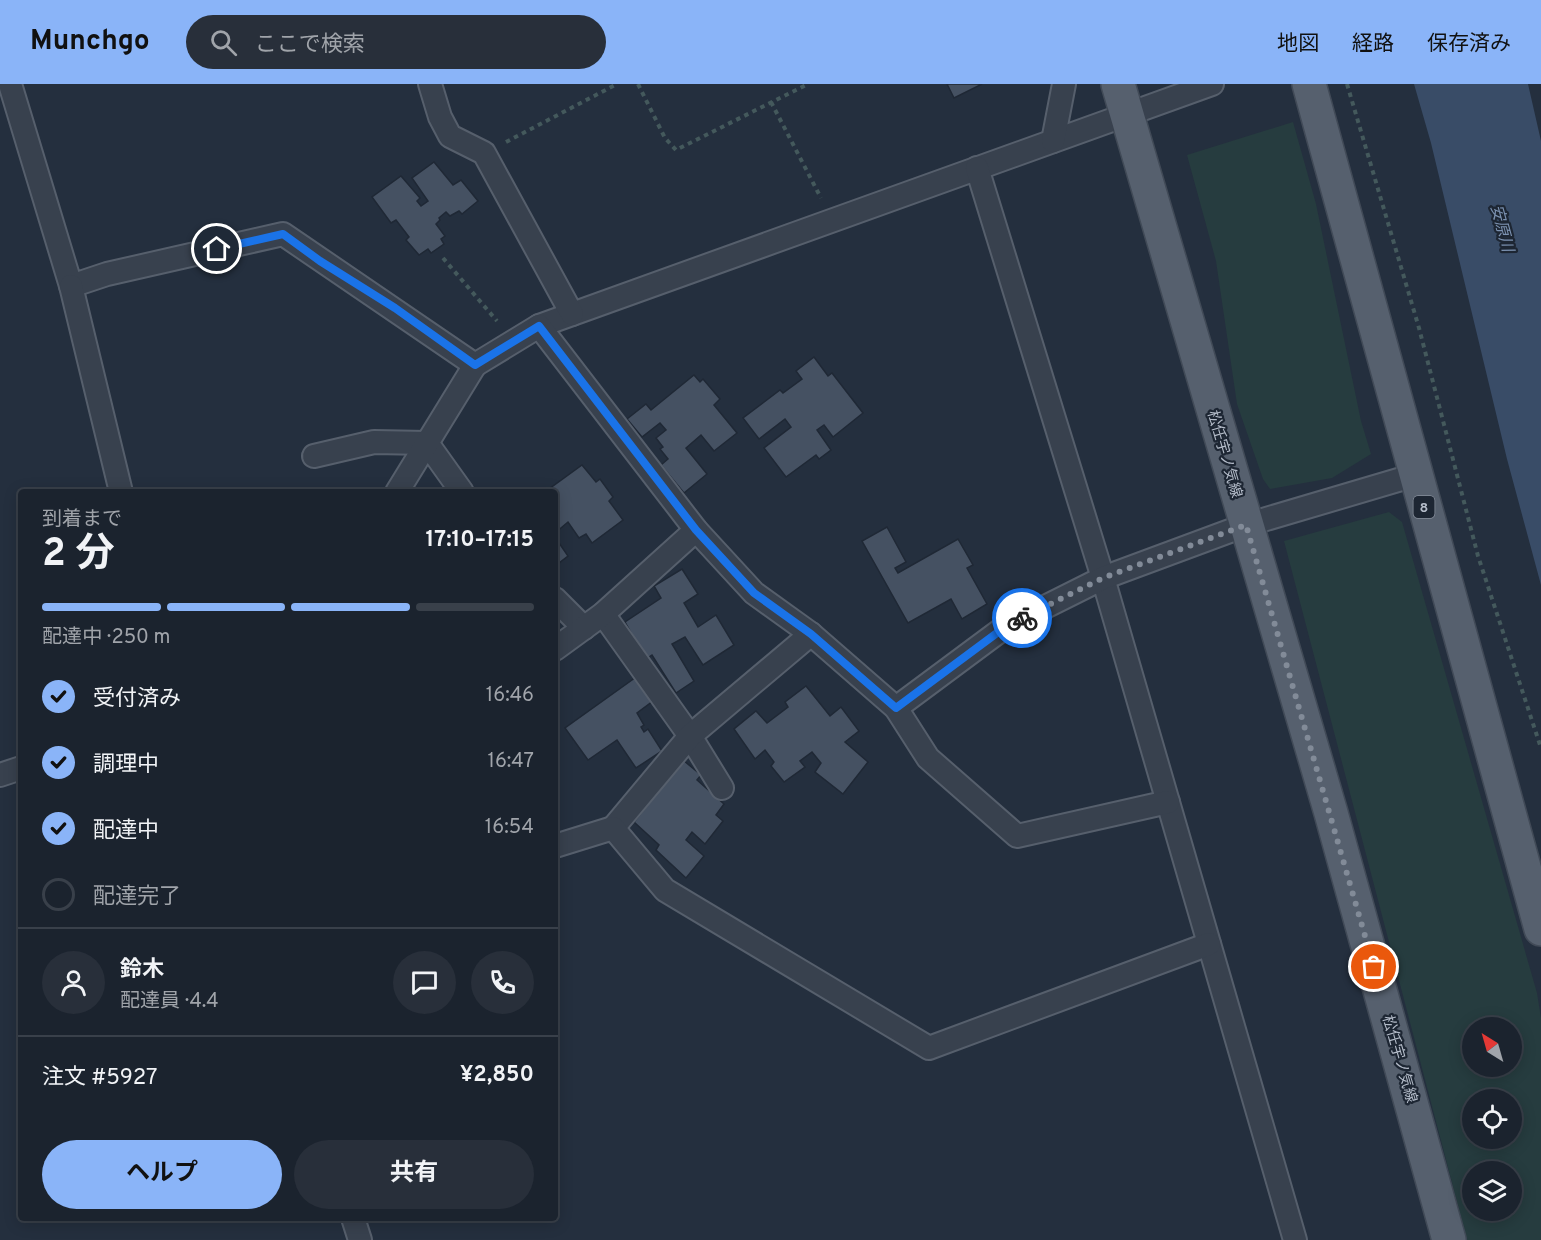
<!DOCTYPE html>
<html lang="ja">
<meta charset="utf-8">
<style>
body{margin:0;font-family:Overpass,"Noto Sans JP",sans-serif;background:#282f3a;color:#f1f3f6;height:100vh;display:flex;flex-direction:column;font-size:22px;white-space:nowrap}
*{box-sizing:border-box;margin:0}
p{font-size:20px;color:#a0a4aa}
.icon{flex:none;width:33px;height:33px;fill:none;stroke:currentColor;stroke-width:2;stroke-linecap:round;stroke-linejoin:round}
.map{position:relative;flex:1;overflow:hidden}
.side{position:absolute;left:18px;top:405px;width:540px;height:732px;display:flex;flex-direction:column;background:#1b232e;border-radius:6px;box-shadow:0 3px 15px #0003,0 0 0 2px #39404a}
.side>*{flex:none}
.needle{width:39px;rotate:323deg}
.tools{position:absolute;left:1462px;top:933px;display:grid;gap:12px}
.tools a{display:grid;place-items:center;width:60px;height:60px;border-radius:50%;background:#1b232e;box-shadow:0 3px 15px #0003,0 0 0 2px #39404a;font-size:30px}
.pin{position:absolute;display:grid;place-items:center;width:51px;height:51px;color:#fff;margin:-26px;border:3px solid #fff;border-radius:50%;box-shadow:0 2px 6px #0007}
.courier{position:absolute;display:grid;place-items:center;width:60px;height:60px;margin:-30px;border:4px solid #1a73e8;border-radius:50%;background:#fff;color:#222;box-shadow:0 2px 8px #0007}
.overview em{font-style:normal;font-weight:700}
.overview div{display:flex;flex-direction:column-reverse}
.overview{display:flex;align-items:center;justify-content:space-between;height:102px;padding:0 24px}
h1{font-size:39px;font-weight:700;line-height:45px}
.bar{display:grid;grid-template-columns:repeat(4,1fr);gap:9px 6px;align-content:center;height:72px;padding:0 24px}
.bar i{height:8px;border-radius:4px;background:#39404a}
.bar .on{background:#8ab4f8}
.bar p{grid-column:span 4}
.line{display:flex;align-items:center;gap:15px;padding:0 24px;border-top:2px solid #39404a}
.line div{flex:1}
.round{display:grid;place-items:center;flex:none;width:63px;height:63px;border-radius:32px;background:#282f3a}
ol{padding:0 24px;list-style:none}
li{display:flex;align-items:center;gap:18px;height:66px}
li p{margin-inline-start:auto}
li .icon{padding:6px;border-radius:50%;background:#8ab4f8;color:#111;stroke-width:4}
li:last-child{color:#a0a4aa}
li i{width:33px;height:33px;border:3px solid #39404a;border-radius:50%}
.primary-button{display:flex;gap:12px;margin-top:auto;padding:12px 24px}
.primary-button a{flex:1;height:69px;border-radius:36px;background:#8ab4f8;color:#111;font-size:24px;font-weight:700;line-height:69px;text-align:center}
.primary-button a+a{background:#282f3a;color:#f1f3f6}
header{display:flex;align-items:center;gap:36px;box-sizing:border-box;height:84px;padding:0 30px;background:#8ab4f8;color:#111}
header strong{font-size:28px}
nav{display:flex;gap:33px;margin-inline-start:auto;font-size:21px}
.search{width:420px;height:54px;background:#282f3a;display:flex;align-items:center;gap:15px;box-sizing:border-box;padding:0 21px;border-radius:33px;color:#a0a4aa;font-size:22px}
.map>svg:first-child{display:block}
</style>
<header>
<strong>Munchgo</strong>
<div class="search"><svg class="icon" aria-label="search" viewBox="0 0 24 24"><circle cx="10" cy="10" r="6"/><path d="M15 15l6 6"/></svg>ここで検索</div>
<nav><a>地図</a><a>経路</a><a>保存済み</a></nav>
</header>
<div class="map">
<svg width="1541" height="1156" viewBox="0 0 1541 1156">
<rect width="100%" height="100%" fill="#242f3e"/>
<g fill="#263c3f" fill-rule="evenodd">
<path d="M 1293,38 L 1316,120 L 1361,337 L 1371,370 L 1332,394 L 1270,405 L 1263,395 L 1237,320 L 1216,177 L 1187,71 Z"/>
<path d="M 1389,428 L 1402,438 L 1537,909 L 1541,934 L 1541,1156 L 1467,1156 L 1284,457 ZM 1473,944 L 1512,944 L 1512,982 L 1473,982 ZM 1473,1016 L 1512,1016 L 1512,1054 L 1473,1054 ZM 1473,1088 L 1512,1088 L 1512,1126 L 1473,1126 Z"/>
</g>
<path fill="#394c67" d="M 1414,0 L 1528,0 L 1541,57 L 1541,501 L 1507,375 L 1431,59 Z"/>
<g fill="#455162" stroke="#1f2835" stroke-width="1.5">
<path d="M 947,0 L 982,0 L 954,14 Z"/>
<path d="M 434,78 L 453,101 L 461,96 L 478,117 L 462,130 L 459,127 L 450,132 L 446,128 L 439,134 L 440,136 L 436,140 L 445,152 L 441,155 L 444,160 L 431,169 L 428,165 L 419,171 L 406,156 L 409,153 L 396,136 L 391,139 L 372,113 L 401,92 L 420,114 L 417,117 L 421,122 L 428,117 L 412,94 Z"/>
<path d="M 814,273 L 828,292 L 832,289 L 863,329 L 833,353 L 824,341 L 817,346 L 831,366 L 819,375 L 816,371 L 786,393 L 764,364 L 791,343 L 785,335 L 759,355 L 743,334 L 780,306 L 783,309 L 802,295 L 796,287 Z"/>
<path d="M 694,291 L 700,298 L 703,295 L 720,315 L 714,321 L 737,349 L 714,367 L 701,351 L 686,364 L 707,390 L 684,409 L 661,381 L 668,375 L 660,365 L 663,363 L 656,354 L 666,346 L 660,339 L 642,353 L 627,335 L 646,320 L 651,326 Z"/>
<path d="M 582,381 L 596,398 L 600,395 L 613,413 L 609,417 L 623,436 L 592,459 L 586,450 L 579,454 L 568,438 L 555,449 L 555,408 L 549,405 Z"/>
<path d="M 887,443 L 906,478 L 895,484 L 898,489 L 958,455 L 973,481 L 967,484 L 987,520 L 962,535 L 951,515 L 908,539 L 862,457 Z"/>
<path d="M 555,453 L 568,472 L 555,482 Z"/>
<path d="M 682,485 L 698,510 L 684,519 L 698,543 L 716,531 L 734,561 L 703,581 L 685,553 L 672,560 L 694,597 L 676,609 L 652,571 L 646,575 L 625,538 L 661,514 L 654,502 Z"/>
<path d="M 639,591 L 657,614 L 637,629 L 644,641 L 641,643 L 644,648 L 648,645 L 662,667 L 636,684 L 617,656 L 588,676 L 565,644 Z"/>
<path d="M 806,602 L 830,632 L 841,623 L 859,647 L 845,658 L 868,678 L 843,710 L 815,688 L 821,679 L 812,668 L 800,677 L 805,683 L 784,698 L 771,682 L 774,678 L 765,666 L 755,675 L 734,645 L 756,627 L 767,639 L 788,623 L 785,618 Z"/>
<path d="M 683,676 L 701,691 L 697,696 L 724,720 L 716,731 L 723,737 L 705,760 L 692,748 L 686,756 L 704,772 L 686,794 L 656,766 L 659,761 L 634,738 Z"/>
</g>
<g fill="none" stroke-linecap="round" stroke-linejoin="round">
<g stroke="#565f6c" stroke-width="26">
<g id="minor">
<path d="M 10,0 L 71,202 L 107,190 L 283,150 L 475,281 L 539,242 L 1212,0"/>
<path d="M 430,0 L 440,33 L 450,52 L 484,69 L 572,230"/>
<path d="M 1053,57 L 1064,0"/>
<path d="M 977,84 L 1103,494 L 1295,1156"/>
<path d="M 71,202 L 121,408"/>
<path d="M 539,242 L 696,446 L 754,509 L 811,550 L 896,624 L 1005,543 L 1103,494 L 1246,441 L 1415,391"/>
<path d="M 314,372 L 374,358 L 427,359 L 462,408"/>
<path d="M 397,408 L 475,281"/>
<path d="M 555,515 L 584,544"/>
<path d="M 603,530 L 690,652 L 722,704"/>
<path d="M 555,565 L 603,530 L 696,446"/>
<path d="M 896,624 L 928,674 L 1017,752 L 1168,718"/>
<path d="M 0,691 L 21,684"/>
<path d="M 613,744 L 690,652 L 811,550"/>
<path d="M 555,762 L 613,744 L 665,806 L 929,964 L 1209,860"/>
<path d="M 353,1134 L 360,1156"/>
</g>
</g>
<g stroke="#414a57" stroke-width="36">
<g id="primary">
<path d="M 1118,0 L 1331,729 L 1449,1156"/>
<path d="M 1309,0 L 1541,845"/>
</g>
</g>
<g stroke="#44595c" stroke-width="4" stroke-dasharray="4.5 4.5" stroke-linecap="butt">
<path d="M 638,0 L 665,54 L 676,66 L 808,0"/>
<path d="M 1347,0 L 1419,244 L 1478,472 L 1541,664"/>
<path d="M 771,18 L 821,114"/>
<path d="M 506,58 L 617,0"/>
<path d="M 443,174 L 497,237"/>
</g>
<use href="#minor" stroke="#38414e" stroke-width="22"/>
<use href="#primary" stroke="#56606e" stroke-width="33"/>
</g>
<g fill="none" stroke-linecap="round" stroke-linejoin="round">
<path stroke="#828b98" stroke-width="6" stroke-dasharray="0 10.8" d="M 1022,534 L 1103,494 L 1246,441 L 1374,883"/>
<path stroke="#1a73e8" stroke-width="8" d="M 217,165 L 283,150 L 320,177 L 395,224 L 475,281 L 539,242 L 696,446 L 754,509 L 811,550 L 896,624 L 1005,543 L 1022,534"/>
</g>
<g text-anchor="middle" stroke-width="4.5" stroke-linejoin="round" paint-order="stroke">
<rect fill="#1d2633" stroke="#878f9c" stroke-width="1.5" x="1413.5" y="412" width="21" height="22" rx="4.5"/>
<g font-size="14" font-weight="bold" fill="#b4bcc9">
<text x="1424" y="428">8</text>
</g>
<g font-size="15" fill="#b4bcc9" stroke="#1d2633">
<text transform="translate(1225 370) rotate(74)" y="5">松任宇ノ気線</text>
<text transform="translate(1400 975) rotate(74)" y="5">松任宇ノ気線</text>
</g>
<g font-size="16" font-style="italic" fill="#7c92b1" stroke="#1d2633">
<text transform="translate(1503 144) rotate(75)" y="6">安原川</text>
</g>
</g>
</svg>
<div class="tools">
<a><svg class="needle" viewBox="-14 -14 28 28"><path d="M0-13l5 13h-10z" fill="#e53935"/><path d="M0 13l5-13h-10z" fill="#a0a4aa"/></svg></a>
<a><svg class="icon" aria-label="locate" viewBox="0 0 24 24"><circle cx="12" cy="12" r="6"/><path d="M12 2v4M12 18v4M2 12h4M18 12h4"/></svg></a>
<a><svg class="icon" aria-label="layers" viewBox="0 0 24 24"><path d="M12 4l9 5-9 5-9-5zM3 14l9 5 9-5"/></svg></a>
</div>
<div class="pin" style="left:1374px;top:883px;background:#ea580c"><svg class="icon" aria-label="bag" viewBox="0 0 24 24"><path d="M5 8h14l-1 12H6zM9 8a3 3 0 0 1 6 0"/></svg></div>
<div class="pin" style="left:217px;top:165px;background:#1f2937"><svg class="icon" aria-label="home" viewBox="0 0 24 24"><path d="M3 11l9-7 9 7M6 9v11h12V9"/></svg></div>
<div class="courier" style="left:1022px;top:534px"><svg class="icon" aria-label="bike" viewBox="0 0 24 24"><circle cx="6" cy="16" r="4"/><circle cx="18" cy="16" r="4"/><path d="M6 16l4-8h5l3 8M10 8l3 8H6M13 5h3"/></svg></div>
<section class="side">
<div class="overview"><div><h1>2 分</h1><p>到着まで</p></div><em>17:10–17:15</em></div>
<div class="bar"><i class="on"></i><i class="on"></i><i class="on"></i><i></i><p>配達中 · 250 m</p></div>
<ol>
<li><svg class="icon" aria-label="check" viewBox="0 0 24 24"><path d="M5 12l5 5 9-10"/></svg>受付済み<p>16:46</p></li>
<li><svg class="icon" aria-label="check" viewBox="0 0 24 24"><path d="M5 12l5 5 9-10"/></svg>調理中<p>16:47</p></li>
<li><svg class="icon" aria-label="check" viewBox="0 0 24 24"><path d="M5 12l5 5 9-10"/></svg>配達中<p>16:54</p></li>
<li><i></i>配達完了</li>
</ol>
<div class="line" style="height:108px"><a class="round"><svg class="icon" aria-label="person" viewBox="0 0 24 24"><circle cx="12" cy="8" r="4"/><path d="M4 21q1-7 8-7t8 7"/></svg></a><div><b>鈴木</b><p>配達員 · 4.4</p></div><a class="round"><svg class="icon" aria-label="chat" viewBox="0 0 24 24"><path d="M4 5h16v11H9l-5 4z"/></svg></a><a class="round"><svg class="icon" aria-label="phone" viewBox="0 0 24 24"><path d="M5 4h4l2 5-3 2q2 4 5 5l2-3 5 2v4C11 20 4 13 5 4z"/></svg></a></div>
<div class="line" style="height:78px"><div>注文 #5927</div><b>¥2,850</b></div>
<div class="primary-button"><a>ヘルプ</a><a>共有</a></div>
</section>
</div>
